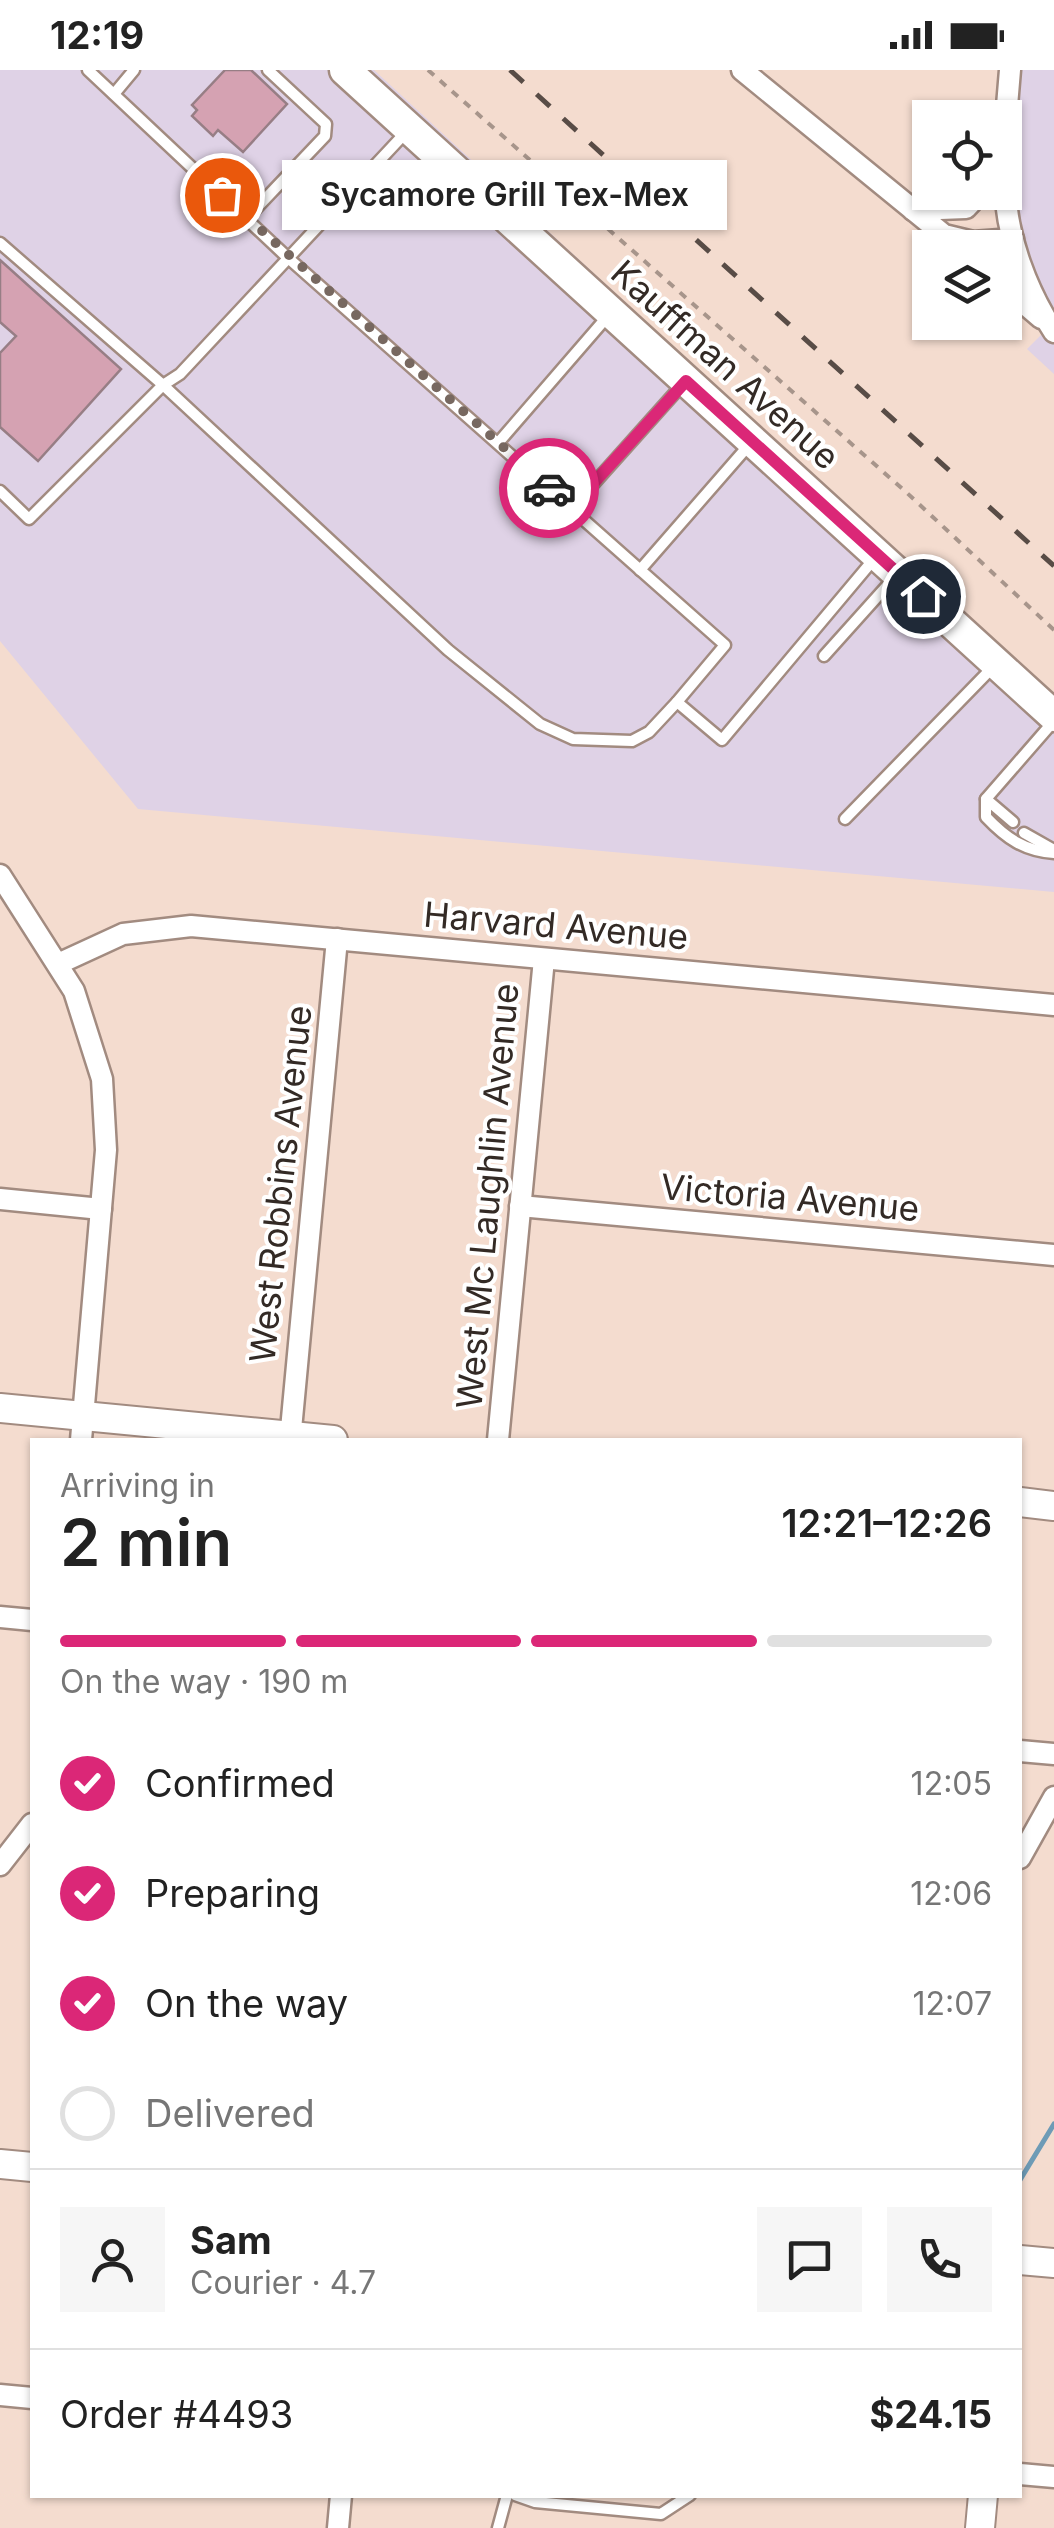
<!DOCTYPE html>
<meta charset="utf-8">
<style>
body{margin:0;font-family:Inter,sans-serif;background:#f6f6f6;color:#222;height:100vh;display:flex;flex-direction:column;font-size:38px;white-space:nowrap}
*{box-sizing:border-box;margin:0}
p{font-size:32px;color:#767676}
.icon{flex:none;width:55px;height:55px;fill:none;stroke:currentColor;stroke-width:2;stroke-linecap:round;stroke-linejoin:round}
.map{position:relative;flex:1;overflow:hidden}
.panel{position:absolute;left:30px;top:1368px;width:992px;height:1060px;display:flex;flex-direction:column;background:#fff;border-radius:0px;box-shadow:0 2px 8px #0004}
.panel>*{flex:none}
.buttons{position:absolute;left:912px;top:30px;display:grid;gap:20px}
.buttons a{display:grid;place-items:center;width:110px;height:110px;border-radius:0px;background:#fff;box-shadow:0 2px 8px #0004;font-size:50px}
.pin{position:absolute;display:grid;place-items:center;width:85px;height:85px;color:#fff;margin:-42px;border:5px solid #fff;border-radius:50%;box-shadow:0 2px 10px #0007}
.courier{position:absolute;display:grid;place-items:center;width:100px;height:100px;margin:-50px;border:8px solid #db2777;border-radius:50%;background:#fff;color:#222;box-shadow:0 2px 12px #0007}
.bubble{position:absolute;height:70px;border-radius:0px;background:#fff;box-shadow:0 2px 8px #0004;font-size:32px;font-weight:600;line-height:70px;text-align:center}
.headline em{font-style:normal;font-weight:600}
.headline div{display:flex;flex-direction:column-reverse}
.headline{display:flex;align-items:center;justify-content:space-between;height:170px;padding:0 30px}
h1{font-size:65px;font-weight:600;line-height:75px}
.bar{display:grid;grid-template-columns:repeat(4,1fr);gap:15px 10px;align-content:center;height:120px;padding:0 30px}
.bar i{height:12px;border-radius:8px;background:#e0e0e0}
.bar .selected{background:#db2777}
.bar p{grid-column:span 4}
.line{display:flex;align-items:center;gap:25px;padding:0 30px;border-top:2px solid #e0e0e0}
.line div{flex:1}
.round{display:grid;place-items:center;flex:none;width:105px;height:105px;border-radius:0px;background:#f6f6f6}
ol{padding:0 30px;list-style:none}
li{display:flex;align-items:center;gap:30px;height:110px}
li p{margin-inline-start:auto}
li .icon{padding:10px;border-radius:50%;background:#db2777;color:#fff;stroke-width:4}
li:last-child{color:#767676}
li i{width:55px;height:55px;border:5px solid #e0e0e0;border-radius:50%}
.status{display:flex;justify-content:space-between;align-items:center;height:70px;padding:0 50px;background:#fff;direction:ltr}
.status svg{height:28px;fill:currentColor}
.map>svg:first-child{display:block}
</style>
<div class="status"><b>12:19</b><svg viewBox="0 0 49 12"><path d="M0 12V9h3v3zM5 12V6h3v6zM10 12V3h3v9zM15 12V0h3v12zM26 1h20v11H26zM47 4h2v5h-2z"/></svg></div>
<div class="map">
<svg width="1054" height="2458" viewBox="0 0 1054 2458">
<rect width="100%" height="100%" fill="#f4dccf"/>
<g fill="#dfd2e6">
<path d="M 0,0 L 374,0 L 1054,629 L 1054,822 L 138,739 L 0,571 Z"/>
<path d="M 1020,0 L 1054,0 L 1054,241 L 1035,206 L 1019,144 L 1014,73 Z"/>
<path d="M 1054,252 L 1054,304 L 1027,279 Z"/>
</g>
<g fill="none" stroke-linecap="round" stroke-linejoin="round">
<path stroke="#6e9bb6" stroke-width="5" d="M 1020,2110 L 1054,2054"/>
</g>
<g fill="#d5a2b2" stroke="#977e85" stroke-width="2.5">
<path d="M 225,0 L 251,0 L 287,34 L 243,82 L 218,60 L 213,66 L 192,46 L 197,40 L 192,35 Z"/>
<path d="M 0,190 L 121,299 L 38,391 L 0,357 L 0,283 L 16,266 L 0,252 Z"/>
</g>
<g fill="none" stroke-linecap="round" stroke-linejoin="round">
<g stroke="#a28b80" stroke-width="15">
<g id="lane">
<path d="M 88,0 L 287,187 L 725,575 L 677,632 L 722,670 L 874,489"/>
<path d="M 114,24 L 134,0"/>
<path d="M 247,148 L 325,66 L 326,54 L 268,0"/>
<path d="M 0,173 L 163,315 L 448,580 L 540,654 L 573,669 L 632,671 L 649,662 L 677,632"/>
<path d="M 498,373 L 607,247"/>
<path d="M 0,421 L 29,449 L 163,315 L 180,304 L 408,60"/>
<path d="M 571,439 L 682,315"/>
<path d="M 640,500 L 749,375"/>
<path d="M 824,586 L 894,508"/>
<path d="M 1053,652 L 986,729 L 986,747 C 1006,768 1024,781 1054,783"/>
<path d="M 986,729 L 1013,752"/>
<path d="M 845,749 L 993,597"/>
<path d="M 1024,763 L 1054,780"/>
<path d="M 515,2425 L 535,2432 L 661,2444 L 690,2425"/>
<path d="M 498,2458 L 507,2425"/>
</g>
</g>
<g stroke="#a28b80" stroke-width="25">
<g id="street">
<path d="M 742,0 L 944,165 L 973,172 L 1013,169"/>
<path d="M 1005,60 L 1010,0"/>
<path d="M 1005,118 C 1007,168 1027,221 1054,262"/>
<path d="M 913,140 L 966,138 L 981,122"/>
<path d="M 1005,217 L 1041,248"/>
<path d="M 0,805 L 74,921 L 102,1009 L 106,1080 L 81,1370"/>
<path d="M 60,893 L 123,864 L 191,856 L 1054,935"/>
<path d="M 0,1129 L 101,1139"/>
<path d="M 520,1136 L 1054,1185"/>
<path d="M 290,1370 L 337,869"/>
<path d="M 498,1370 L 544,889"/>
<path d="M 0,1547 L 32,1550"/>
<path d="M 1020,1681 L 1054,1684"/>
<path d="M 1020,1788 L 1054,1727"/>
<path d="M 0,1795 L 32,1754"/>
<path d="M 0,2325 L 32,2328"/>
<path d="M 1020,2404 L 1054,2407"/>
<path d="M 338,2458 L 341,2425"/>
</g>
</g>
<g stroke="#a28b80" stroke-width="32">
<g id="secondary">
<path d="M 0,1338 L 333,1370"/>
<path d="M 1020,1432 L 1054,1436"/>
<path d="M 0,2094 L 32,2097"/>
<path d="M 1020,2190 L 1054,2193"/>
<path d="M 980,2458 L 983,2425"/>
</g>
</g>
<g stroke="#a28b80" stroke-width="35">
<path id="primary" d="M 345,0 L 1054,646"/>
</g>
<path stroke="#a7958b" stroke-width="4" stroke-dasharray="8 8" stroke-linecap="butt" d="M 428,0 L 906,422 L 1054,560"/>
<use href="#lane" stroke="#fff" stroke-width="10"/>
<use href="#street" stroke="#fff" stroke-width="20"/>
<use href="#secondary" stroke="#fff" stroke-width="28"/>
<use href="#primary" stroke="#fff" stroke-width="30"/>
<path stroke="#584c46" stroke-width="5" stroke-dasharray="18 18" stroke-linecap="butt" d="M 510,0 L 1054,496"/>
</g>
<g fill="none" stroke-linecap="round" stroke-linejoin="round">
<path stroke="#776860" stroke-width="10" stroke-dasharray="0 18" d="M 222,125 L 549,418"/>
<path stroke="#db2777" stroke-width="12" d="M 549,418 L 571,438 L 686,311 L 923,526"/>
</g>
<g text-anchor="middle" stroke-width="8" stroke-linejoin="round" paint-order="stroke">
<g font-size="35" fill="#332a25" stroke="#fff">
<text transform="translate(725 295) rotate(42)" y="12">Kauffman Avenue</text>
<text transform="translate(556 856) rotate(5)" y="12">Harvard Avenue</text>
<text transform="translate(281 1114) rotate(-84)" y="12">West Robbins Avenue</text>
<text transform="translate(488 1126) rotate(-85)" y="12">West Mc Laughlin Avenue</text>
<text transform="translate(790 1128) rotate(5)" y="12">Victoria Avenue</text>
</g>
</g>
</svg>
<div class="buttons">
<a><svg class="icon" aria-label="locate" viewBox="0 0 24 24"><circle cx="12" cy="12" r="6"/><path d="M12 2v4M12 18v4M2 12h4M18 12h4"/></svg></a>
<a><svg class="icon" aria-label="layers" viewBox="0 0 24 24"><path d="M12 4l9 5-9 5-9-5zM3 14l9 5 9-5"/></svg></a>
</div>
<div class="pin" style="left:222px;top:125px;background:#ea580c"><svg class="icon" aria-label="bag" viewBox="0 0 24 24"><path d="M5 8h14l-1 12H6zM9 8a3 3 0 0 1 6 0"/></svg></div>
<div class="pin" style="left:923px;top:526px;background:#1f2937"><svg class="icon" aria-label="home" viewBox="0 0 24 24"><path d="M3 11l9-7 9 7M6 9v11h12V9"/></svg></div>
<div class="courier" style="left:549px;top:418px"><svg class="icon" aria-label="car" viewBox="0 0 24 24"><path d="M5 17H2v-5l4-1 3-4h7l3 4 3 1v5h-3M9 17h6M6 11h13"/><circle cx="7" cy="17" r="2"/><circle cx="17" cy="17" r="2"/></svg></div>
<div class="bubble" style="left:282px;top:90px;width:445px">Sycamore Grill Tex-Mex</div>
<section class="panel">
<div class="headline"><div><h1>2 min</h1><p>Arriving in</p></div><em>12:21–12:26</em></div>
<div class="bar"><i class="selected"></i><i class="selected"></i><i class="selected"></i><i></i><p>On the way · 190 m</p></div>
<ol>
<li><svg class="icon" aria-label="check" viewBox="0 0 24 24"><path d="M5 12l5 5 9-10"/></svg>Confirmed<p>12:05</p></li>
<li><svg class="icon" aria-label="check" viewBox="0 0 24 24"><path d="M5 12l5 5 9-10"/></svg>Preparing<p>12:06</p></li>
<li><svg class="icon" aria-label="check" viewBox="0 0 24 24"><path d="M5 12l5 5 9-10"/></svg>On the way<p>12:07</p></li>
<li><i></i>Delivered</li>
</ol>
<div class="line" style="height:180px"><a class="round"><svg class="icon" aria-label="person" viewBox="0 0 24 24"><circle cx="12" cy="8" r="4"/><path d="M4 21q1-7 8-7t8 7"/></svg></a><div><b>Sam</b><p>Courier · 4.7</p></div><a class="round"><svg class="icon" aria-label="chat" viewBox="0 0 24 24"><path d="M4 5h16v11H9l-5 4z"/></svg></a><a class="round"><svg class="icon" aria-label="phone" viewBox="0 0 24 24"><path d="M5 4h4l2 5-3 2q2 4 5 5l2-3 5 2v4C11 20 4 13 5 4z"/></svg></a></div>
<div class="line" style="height:130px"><div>Order #4493</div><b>$24.15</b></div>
</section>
</div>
